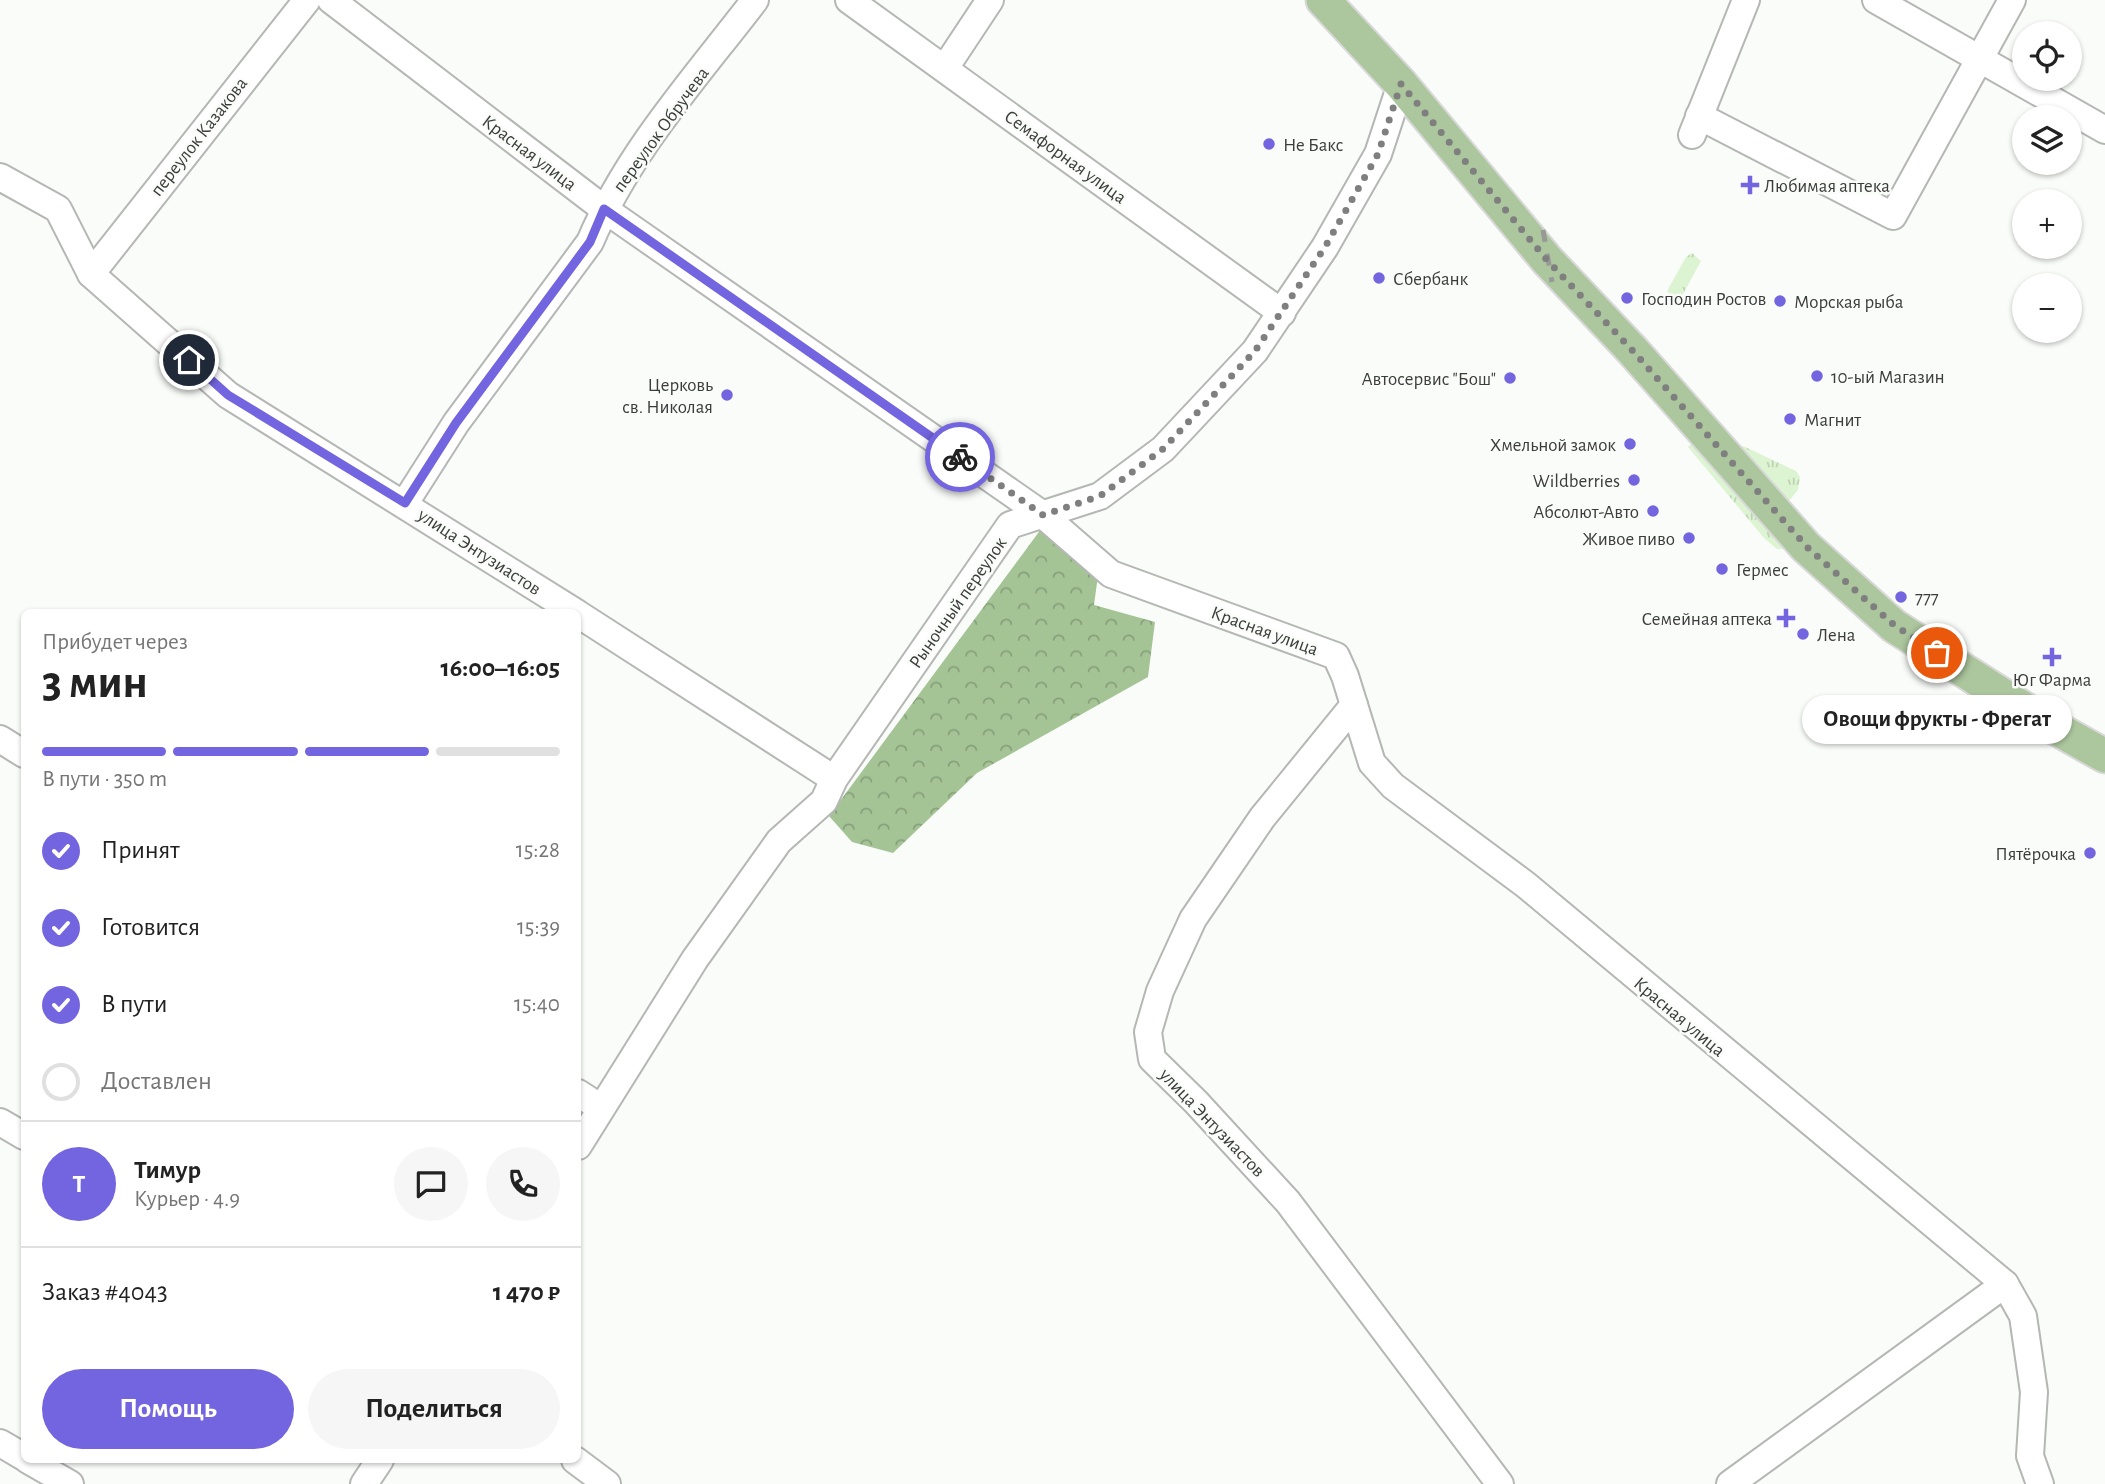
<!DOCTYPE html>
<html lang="ru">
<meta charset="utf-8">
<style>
body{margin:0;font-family:"Alegreya Sans",sans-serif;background:#f6f6f6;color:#222;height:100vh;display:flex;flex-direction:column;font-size:26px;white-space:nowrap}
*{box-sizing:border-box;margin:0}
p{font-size:23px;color:#767676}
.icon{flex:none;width:38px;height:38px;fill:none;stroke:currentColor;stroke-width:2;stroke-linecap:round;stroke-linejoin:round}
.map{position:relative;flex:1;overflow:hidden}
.drawer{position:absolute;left:21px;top:609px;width:560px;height:854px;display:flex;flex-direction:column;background:#fff;border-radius:10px;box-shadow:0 2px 5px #0004}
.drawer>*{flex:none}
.fabs{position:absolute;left:2012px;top:21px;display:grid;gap:14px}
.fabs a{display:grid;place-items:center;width:70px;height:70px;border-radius:50%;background:#fff;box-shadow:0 2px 5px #0004;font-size:35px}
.pin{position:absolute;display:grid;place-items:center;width:60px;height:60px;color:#fff;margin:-30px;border:4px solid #fff;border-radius:50%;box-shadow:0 2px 7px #0007}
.courier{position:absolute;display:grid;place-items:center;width:70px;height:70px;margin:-35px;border:5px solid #7364df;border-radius:50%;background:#fff;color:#222;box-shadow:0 2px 9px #0007}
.bubble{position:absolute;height:49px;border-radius:24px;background:#fff;box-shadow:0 2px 5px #0004;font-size:23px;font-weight:600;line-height:49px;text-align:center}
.overview em{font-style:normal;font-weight:600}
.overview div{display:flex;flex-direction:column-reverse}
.overview{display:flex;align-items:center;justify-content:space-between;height:119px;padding:0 21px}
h1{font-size:46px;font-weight:600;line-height:52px}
.bar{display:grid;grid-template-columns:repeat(4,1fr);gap:10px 7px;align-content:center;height:84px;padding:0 21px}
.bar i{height:9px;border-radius:5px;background:#e0e0e0}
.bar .on{background:#7364df}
.bar p{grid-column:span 4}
.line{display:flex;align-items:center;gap:18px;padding:0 21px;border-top:2px solid #e0e0e0}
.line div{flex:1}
.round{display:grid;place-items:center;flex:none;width:74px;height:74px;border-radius:37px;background:#f6f6f6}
ol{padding:0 21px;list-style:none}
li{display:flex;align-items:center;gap:21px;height:77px}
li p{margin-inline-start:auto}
li .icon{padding:7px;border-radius:50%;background:#7364df;color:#fff;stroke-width:4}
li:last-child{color:#767676}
li i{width:38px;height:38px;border:4px solid #e0e0e0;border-radius:50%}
.cta{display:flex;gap:14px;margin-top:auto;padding:14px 21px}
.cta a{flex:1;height:80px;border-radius:42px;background:#7364df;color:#fff;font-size:28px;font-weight:600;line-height:80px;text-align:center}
.cta a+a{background:#f6f6f6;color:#222}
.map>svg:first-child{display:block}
</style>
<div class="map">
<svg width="2105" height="1484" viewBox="0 0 2105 1484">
<defs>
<pattern id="grass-tufts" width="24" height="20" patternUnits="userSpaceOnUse" patternTransform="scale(1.75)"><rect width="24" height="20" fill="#dcf4d1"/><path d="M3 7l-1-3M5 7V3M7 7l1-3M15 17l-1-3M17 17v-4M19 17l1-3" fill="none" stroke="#bed2b4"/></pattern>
<pattern id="forest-crowns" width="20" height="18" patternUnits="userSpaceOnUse" patternTransform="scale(1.75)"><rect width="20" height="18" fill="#a4c495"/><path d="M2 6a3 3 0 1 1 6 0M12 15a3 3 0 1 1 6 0" fill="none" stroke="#87a07b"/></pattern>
</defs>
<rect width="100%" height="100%" fill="#fafcf9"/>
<g fill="url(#grass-tufts)">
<path d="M 1692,253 L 1701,261 L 1682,296 L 1674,300 L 1667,291 L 1686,257 Z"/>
<path d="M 1695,440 L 1787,545 L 1783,549 L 1777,549 L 1764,538 L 1688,447 Z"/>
<path d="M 1743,446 L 1796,471 L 1800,477 L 1798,490 L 1787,503 L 1739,449 Z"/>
</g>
<path fill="url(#forest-crowns)" d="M 1044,525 L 1099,568 L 1094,605 L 1155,622 L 1148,677 L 977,773 L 893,853 L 852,842 L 829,816 Z"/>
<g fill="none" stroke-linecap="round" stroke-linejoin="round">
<g stroke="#b5b7b4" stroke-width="30">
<g id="minor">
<path d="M 331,0 L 604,209 L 1043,515 L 1111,574 L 1336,656 L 1345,676 L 1372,763 L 1393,786 L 1526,885 L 2005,1284 L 2023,1316 L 2034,1392 L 2030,1456 L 2040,1484"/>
<path d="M 849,0 L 1282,313"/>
<path d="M 1876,0 L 2105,130"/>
<path d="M 945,68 L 990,0"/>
<path d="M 1699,116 L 1893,216 L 2012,0"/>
<path d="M 1692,135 L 1746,0"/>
<path d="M 0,177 L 58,209 L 91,274 L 228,395 L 575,612"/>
<path d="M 91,274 L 307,0"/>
<path d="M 405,503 L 456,423 L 590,242 C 628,152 696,77 755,0"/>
<path d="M 578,614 L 834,779"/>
<path d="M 1354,705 L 1262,818 L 1193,919 L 1160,991 L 1148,1032 L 1152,1059 L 1196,1102 L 1288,1202 L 1500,1484"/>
<path d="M 0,739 L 24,754"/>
<path d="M 578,1093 L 601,1108"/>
<path d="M 0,1122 L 24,1136"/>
<path d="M 578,1146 L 695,959 L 779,841 L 824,801 L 834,779 L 1010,525 L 1100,496 L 1163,449 L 1255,351 L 1325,247 L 1378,154 L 1401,84"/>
<path d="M 0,1443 L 24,1457"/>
<path d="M 28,1460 L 70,1484"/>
<path d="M 575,1460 L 607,1484"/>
<path d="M 364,1484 L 380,1460"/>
<path d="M 1730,1484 L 2005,1284"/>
</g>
</g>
<g stroke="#d8d8d8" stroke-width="37">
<path id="major" d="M 1323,0 L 1401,84 L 1547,260 L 1633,351 L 1806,547 L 1894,626 L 2043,721 L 2105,756"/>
</g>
<use href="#minor" stroke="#fff" stroke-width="26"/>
<use href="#major" stroke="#acc69e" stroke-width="33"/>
<path stroke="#989997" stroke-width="5" stroke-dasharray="12 12" stroke-linecap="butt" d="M 1543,230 L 1552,282"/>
</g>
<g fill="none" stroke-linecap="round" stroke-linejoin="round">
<path stroke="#7e7f7e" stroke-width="7" stroke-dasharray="0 12.6" d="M 960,457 L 1043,515 L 1100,496 L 1163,449 L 1255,351 L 1325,247 L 1378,154 L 1401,84 L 1547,260 L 1633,351 L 1807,547 L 1894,625 L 1937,653"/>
<path stroke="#7364df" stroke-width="9" d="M 189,360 L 228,395 L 405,503 L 456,423 L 590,242 L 604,209 L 960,457"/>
</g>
<g fill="#7364df" stroke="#fafcf9" stroke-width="2.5">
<circle cx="1269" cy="144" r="7"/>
<path d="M1746.5 174.5h7v7h7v7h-7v7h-7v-7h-7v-7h7z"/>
<circle cx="1379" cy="278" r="7"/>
<circle cx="1627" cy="298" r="7"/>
<circle cx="1780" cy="301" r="7"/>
<circle cx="1817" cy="376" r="7"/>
<circle cx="1510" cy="378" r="7"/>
<circle cx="727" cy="395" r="7"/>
<circle cx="1790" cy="419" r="7"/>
<circle cx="1630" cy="444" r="7"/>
<circle cx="1634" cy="480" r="7"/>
<circle cx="1653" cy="511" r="7"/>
<circle cx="1689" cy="538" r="7"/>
<circle cx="1722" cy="569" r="7"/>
<circle cx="1901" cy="597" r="7"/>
<path d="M1782.5 607.5h7v7h7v7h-7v7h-7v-7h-7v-7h7z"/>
<circle cx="1803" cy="634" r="7"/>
<path d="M2048.5 646.5h7v7h7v7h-7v7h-7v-7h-7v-7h7z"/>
<circle cx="2090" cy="853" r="7"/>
</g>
<g text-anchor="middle" stroke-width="5" stroke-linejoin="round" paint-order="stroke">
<g font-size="19" fill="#3b3c3b" stroke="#fafcf9">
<text transform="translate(660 129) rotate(-54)" y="7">переулок Обручева</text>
<text transform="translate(198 136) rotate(-52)" y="7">переулок Казакова</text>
<text transform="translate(530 152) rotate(37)" y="7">Красная улица</text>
<text transform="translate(1066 156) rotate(36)" y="7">Семафорная улица</text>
<text transform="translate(480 551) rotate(33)" y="7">улица Энтузиастов</text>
<text transform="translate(957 602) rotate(-55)" y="7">Рыночный переулок</text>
<text transform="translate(1265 630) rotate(20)" y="7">Красная улица</text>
<text transform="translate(1680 1016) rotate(40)" y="7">Красная улица</text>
<text transform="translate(1213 1122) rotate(46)" y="7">улица Энтузиастов</text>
</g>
<g font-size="19" fill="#3b3c3b" stroke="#fafcf9" text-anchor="start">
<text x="1283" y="151">Не Бакс</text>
<text x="1764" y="192">Любимая аптека</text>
<text x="1393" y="285">Сбербанк</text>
<text x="1641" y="305">Господин Ростов</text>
<text x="1794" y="308">Морская рыба</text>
<text x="1831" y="383">10-ый Магазин</text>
<text x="1496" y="385" text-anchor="end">Автосервис "Бош"</text>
<text x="713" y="391" text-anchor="end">Церковь<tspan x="713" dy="22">св. Николая</tspan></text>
<text x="1804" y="426">Магнит</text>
<text x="1616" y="451" text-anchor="end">Хмельной замок</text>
<text x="1620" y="487" text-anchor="end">Wildberries</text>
<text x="1639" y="518" text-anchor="end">Абсолют-Авто</text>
<text x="1675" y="545" text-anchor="end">Живое пиво</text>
<text x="1736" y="576">Гермес</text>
<text x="1915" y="604">777</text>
<text x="1772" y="625" text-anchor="end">Семейная аптека</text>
<text x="1817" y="641">Лена</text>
<text x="2052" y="686" text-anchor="middle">Юг Фарма</text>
<text x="2076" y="860" text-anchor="end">Пятёрочка</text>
</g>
</g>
</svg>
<div class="fabs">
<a><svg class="icon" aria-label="locate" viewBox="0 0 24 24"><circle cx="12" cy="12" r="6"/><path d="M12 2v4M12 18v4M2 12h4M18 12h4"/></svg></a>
<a><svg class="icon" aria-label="layers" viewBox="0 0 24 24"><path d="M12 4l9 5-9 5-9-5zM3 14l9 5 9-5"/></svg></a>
<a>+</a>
<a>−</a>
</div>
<div class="pin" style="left:1937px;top:653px;background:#ea580c"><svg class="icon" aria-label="bag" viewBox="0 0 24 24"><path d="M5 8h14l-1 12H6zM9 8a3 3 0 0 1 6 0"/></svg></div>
<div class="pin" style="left:189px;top:360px;background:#1f2937"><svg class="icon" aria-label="home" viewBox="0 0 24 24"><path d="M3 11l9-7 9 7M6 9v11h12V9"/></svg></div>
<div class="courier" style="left:960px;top:457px"><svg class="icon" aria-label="bike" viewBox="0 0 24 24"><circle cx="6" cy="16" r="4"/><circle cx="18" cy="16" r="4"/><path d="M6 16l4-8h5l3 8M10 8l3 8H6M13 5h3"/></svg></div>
<div class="bubble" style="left:1802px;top:695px;width:270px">Овощи фрукты - Фрегат</div>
<section class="drawer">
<div class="overview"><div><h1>3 мин</h1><p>Прибудет через</p></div><em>16:00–16:05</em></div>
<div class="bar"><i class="on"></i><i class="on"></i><i class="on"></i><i></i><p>В пути · 350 m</p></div>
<ol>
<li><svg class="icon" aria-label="check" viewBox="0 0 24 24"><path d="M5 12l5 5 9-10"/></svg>Принят<p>15:28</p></li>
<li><svg class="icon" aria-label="check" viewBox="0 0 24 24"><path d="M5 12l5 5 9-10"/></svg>Готовится<p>15:39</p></li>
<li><svg class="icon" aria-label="check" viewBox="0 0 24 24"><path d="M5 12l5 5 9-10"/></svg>В пути<p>15:40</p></li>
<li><i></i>Доставлен</li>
</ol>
<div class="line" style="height:126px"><b class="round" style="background:#7364df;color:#fff">Т</b><div><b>Тимур</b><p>Курьер · 4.9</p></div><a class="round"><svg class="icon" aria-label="chat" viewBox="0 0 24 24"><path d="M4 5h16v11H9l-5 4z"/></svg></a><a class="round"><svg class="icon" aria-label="phone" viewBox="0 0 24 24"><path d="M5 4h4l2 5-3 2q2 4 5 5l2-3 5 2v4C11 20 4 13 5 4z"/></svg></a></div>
<div class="line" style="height:91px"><div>Заказ #4043</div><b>1 470 ₽</b></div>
<div class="cta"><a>Помощь</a><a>Поделиться</a></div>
</section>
</div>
